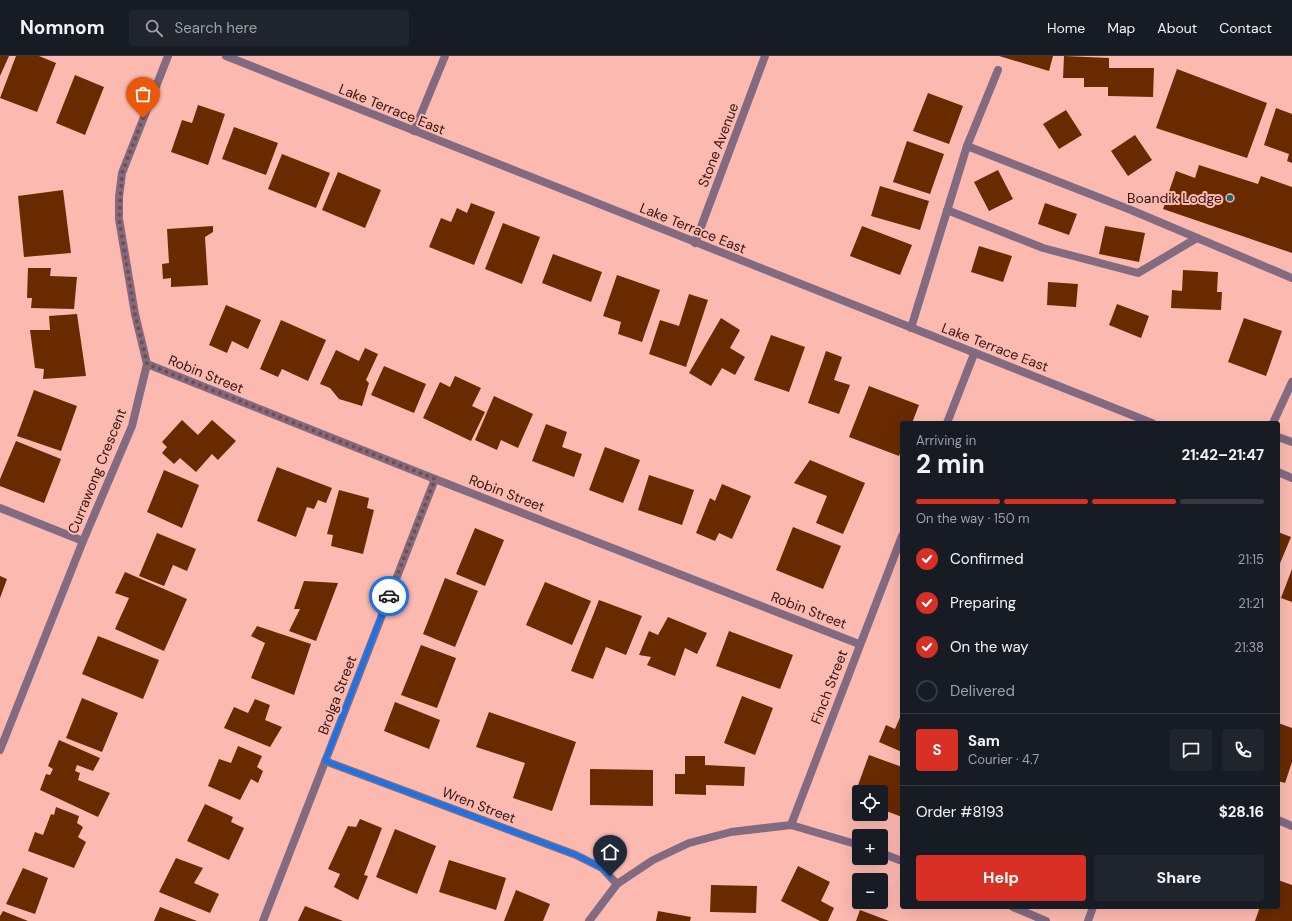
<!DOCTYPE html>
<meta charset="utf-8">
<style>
body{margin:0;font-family:"DM Sans",sans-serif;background:#20242c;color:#f1f3f6;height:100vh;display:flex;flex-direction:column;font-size:15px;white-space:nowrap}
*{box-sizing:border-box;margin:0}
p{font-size:13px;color:#9ea1a6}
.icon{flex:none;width:22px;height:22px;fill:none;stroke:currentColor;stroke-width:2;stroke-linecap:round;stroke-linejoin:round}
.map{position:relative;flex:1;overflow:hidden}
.drawer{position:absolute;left:900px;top:365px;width:380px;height:488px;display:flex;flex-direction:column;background:#171b24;border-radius:4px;box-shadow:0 4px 16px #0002}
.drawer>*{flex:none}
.buttons{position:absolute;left:852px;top:729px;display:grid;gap:8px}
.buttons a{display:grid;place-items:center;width:36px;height:36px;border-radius:4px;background:#171b24;box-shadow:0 4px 16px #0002;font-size:20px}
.pin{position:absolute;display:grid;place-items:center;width:34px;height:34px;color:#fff;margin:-41px -17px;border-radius:50% 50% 50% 0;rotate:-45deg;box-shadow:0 0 4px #0007}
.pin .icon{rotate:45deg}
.courier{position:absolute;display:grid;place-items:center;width:40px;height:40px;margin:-20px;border:3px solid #1a73e8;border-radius:50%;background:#fff;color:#222;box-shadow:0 1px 5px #0007}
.headline em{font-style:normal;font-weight:700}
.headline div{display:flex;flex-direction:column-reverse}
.headline{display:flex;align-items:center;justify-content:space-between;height:68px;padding:0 16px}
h1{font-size:26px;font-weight:700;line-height:30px}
.bar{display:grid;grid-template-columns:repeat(4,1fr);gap:6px 4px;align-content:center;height:48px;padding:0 16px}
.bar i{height:5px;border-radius:3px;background:#363941}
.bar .on{background:#d93025}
.bar p{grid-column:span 4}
.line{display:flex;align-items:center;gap:10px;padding:0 16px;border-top:1px solid #363941}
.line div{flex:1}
.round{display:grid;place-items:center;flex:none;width:42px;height:42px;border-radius:4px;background:#20242c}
ol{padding:0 16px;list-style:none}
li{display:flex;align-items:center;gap:12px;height:44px}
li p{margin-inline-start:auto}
li .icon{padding:4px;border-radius:50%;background:#d93025;color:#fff;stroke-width:4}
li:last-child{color:#9ea1a6}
li i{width:22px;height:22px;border:2px solid #363941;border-radius:50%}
.cta{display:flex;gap:8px;margin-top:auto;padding:8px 16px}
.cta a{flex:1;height:46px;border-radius:4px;background:#d93025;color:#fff;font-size:16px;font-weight:700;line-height:46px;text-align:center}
.cta a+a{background:#20242c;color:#f1f3f6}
header{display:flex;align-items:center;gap:24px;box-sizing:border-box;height:56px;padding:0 20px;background:#171b24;border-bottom:1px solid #363941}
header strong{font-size:19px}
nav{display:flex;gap:22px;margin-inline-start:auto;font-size:14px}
.search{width:280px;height:36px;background:#20242c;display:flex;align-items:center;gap:10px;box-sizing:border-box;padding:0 14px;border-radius:4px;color:#9ea1a6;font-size:15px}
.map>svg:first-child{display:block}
</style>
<header>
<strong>Nomnom</strong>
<div class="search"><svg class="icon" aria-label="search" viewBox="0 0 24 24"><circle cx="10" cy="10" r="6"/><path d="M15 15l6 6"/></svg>Search here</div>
<nav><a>Home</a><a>Map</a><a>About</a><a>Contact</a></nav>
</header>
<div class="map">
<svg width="1292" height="865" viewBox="0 0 1292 865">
<rect width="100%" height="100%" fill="#fcb9b0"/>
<g fill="#692a00">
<path d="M 0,0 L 9,0 L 0,20 Z"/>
<path d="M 16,0 L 39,0 L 56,7 L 37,56 L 0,42 Z"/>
<path d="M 999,0 L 1053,0 L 1049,15 Z"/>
<path d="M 1064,0 L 1109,2 L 1109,12 L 1154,12 L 1153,41 L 1108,40 L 1108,31 L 1084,31 L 1084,22 L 1063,22 Z"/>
<path d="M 1177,13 L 1267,47 L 1247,102 L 1156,72 Z"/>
<path d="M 75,19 L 104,31 L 85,79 L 56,67 Z"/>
<path d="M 928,37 L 963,50 L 949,88 L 913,75 Z"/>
<path d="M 198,49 L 225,58 L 208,109 L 171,96 L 182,64 L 192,67 Z"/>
<path d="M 1276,52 L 1292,58 L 1292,107 L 1287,105 L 1289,98 L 1264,89 Z"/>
<path d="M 1066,54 L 1082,79 L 1059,93 L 1043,68 Z"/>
<path d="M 234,71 L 278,87 L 266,119 L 222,103 Z"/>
<path d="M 1135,79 L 1152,104 L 1128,120 L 1111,95 Z"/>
<path d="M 907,85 L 944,98 L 930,138 L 893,126 Z"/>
<path d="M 282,98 L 330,117 L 316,152 L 268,133 Z"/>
<path d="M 1199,109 L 1258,128 L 1261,120 L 1292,131 L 1292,197 L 1163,153 L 1176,115 L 1195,122 Z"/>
<path d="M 998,114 L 1013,143 L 989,155 L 974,126 Z"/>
<path d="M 338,116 L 381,134 L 365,172 L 322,154 Z"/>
<path d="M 880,130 L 929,145 L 920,174 L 871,160 Z"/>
<path d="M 63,134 L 71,197 L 24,201 L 18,140 Z"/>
<path d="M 471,147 L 495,156 L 474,209 L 429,191 L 441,162 L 451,166 L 457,152 L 467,157 Z"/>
<path d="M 1045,147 L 1077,158 L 1069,179 L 1038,168 Z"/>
<path d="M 503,167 L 540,181 L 522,228 L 485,213 Z"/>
<path d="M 213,170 L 213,176 L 205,181 L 208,229 L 171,231 L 171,222 L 163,223 L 162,208 L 169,207 L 167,173 Z"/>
<path d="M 862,170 L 912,189 L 900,219 L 850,200 Z"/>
<path d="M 1105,170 L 1145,177 L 1139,206 L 1099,198 Z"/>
<path d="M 979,190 L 1012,200 L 1003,226 L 971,216 Z"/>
<path d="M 553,198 L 602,216 L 591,246 L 542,227 Z"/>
<path d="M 28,212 L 51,212 L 50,220 L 77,221 L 74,253 L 31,252 L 32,242 L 27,242 Z"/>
<path d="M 1183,214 L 1218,216 L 1217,236 L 1222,236 L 1221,254 L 1171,252 L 1172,234 L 1182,235 Z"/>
<path d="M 617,219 L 660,234 L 642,286 L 618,278 L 621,266 L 603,260 Z"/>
<path d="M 1048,226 L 1078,228 L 1076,251 L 1047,249 Z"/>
<path d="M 689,238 L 708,244 L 686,311 L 649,298 L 660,264 L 679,270 Z"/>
<path d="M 1117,248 L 1149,260 L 1141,282 L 1109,269 Z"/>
<path d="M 226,249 L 261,264 L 248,293 L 232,285 L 227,297 L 209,289 Z"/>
<path d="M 77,258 L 86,320 L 43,323 L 44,313 L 35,312 L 30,274 L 50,274 L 49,260 Z"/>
<path d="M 721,262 L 740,274 L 730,292 L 745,301 L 735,319 L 722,312 L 711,330 L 689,317 Z"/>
<path d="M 1244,262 L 1282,275 L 1266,320 L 1228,306 Z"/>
<path d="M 281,264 L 326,284 L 308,325 L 282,313 L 278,321 L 260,313 Z"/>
<path d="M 771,279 L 805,291 L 789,336 L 754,324 Z"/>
<path d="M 365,292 L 378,298 L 366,324 L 369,327 L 362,350 L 339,343 L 330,332 L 320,328 L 336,294 L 359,305 Z"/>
<path d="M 826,295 L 842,301 L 834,324 L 850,329 L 839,358 L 808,347 Z"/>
<path d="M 384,310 L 426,328 L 414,357 L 371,339 Z"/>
<path d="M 455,320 L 481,332 L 472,350 L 485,356 L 471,385 L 423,362 L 440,326 L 450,331 Z"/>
<path d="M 869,330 L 919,349 L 912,367 L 902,367 L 902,392 L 899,400 L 849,381 Z"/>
<path d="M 34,334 L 77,350 L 61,395 L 17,380 Z"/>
<path d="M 494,340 L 533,358 L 518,392 L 501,384 L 497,394 L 475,384 Z"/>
<path d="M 182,364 L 198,379 L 212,364 L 236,385 L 218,404 L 212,398 L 196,416 L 180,402 L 174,408 L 162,397 L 167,391 L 162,386 Z"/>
<path d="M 546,368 L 567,376 L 562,391 L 582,398 L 574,421 L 532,405 Z"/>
<path d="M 16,385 L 61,403 L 44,447 L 0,430 L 0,423 Z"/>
<path d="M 605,391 L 640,404 L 623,447 L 589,434 Z"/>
<path d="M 810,404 L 865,427 L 843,478 L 816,467 L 827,440 L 794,427 Z"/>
<path d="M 277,411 L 332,432 L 326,447 L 318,444 L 314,453 L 307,451 L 296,481 L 257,465 Z"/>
<path d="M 164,414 L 199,429 L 182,472 L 147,456 Z"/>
<path d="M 649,419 L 694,434 L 682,469 L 638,454 Z"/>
<path d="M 722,428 L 751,440 L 732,483 L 719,477 L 715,485 L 696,477 L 710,442 L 715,445 Z"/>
<path d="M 339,434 L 369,442 L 367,452 L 374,454 L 363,498 L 331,490 L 333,479 L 327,478 Z"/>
<path d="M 793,471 L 841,490 L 823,533 L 776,514 Z"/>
<path d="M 475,472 L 504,484 L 485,530 L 456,518 Z"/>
<path d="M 1278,476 L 1291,481 L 1278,512 Z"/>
<path d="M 157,477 L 196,493 L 187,515 L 173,509 L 164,530 L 139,520 Z"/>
<path d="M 1292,513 L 1292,546 L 1281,542 Z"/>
<path d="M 125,516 L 187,543 L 164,595 L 115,573 L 129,542 L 115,537 Z"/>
<path d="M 0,520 L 7,523 L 0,542 Z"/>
<path d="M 445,522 L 478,535 L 455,591 L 423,578 Z"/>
<path d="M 304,525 L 338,527 L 316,585 L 289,575 L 300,553 L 294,553 Z"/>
<path d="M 545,526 L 591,545 L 572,589 L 526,569 Z"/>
<path d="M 599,544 L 642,560 L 626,599 L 606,591 L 593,623 L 571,615 Z"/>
<path d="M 668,561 L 707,577 L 697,598 L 685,592 L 675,620 L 647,609 L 651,601 L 639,599 L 649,575 L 658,579 Z"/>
<path d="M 257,570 L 311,588 L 294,639 L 251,622 L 265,587 L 251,580 Z"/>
<path d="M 729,575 L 793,599 L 780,633 L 716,610 Z"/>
<path d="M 98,580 L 159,604 L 143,643 L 82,618 Z"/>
<path d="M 421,589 L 456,602 L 437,652 L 401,639 Z"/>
<path d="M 742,640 L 773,652 L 755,699 L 724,687 Z"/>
<path d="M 82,642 L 118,657 L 102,696 L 66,682 Z"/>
<path d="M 255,643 L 270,649 L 265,664 L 282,671 L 270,691 L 224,672 L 234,651 L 248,657 Z"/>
<path d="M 395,646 L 440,664 L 429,693 L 384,675 Z"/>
<path d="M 489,656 L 576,686 L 552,755 L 513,742 L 525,707 L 476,691 Z"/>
<path d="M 902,657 L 902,696 L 879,686 L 886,669 L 895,673 Z"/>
<path d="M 1278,667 L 1292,672 L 1292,706 L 1285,727 L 1278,725 Z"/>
<path d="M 59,684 L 100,702 L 93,715 L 77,709 L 75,715 L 80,717 L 78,724 L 110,737 L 98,761 L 40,734 L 46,718 L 50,719 L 53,713 L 48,710 Z"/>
<path d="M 238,690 L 262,700 L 257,711 L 263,715 L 258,727 L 251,723 L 240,744 L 208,730 L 219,703 L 231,707 Z"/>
<path d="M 869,699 L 902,711 L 902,761 L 881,753 L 881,736 L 859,736 L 859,745 L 853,743 Z"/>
<path d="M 685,700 L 705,700 L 705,709 L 745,711 L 744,730 L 706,729 L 706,739 L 675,738 L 675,718 L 685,718 Z"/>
<path d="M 590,713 L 653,714 L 653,750 L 590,749 Z"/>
<path d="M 205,748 L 233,761 L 231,766 L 244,772 L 229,804 L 187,785 Z"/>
<path d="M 56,751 L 79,760 L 77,767 L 83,771 L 78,781 L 86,786 L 74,812 L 28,795 L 35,776 L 43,779 L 51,758 L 54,759 Z"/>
<path d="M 360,763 L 382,772 L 364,819 L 368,820 L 358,844 L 334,831 L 340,818 L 328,813 L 348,770 L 356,771 Z"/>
<path d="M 395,773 L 436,790 L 417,838 L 376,821 Z"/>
<path d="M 176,802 L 203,812 L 194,827 L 219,838 L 210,857 L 159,836 Z"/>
<path d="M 449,804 L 506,822 L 496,854 L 439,836 Z"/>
<path d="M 798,810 L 830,826 L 821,845 L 834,852 L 828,865 L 820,865 L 781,845 Z"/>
<path d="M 23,812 L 48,822 L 35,858 L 6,848 Z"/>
<path d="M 1278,824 L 1292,829 L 1292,865 L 1255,865 L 1260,851 L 1278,851 Z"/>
<path d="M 711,829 L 757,830 L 756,857 L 710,856 Z"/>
<path d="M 516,834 L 550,848 L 543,865 L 504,865 Z"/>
<path d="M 305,850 L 343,865 L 298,865 Z"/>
<path d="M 160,851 L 197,865 L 154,865 Z"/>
<path d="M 860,854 L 889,865 L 856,865 Z"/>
<path d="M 3,855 L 28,865 L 0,865 L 0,860 Z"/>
<path d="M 658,855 L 691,861 L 690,865 L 656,865 Z"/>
</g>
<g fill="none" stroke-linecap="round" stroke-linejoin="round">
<g stroke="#826a81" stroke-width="8">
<path d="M 998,14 L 967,90 L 1131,154 L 1292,222"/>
<path d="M 947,154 L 1043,192 L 1138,217 L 1197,182"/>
<path d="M 911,272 L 967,90"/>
<path d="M 1273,367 L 1292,326"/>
<path d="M 1278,381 L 1292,386"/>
</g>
<g stroke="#826a81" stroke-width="8">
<path d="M 414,75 L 445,0"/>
<path d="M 695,187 L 765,0"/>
<path d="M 147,308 L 435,423 L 859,588"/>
<path d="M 947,367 L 974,298"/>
<path d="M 0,452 L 83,485"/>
<path d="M 0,694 L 83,485 L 132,370 L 147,308 L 135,258 L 119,163 L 119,141 L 122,117 L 168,0"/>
<path d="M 325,705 L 576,799 L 602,812 L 617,828"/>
<path d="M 1278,764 L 1292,770"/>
<path d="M 791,769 L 902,480"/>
<path d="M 881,797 L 902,805"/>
<path d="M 1013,851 L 1046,865"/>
<path d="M 263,865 L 435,423"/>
<path d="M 589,865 L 617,828 L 653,804 L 689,787 L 731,776 L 791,769 L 859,789"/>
<path d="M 1088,865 L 1093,851"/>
</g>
<g stroke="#826a81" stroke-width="8">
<path d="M 226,0 L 1152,367"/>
<path d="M 1278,416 L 1292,422"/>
</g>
</g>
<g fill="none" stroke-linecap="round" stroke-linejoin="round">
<path stroke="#774c47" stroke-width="4" stroke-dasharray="0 7.2" d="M 143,62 L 122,117 L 119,163 L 135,258 L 147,308 L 435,423 L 389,540"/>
<path stroke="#1a73e8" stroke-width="5" d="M 389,540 L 325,705 L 576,799 L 602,812 L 610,820"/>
</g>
<circle fill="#1d6872" stroke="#fcb9b0" stroke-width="1.5" cx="1230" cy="142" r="4"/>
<g text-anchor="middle" stroke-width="4" stroke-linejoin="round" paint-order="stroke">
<g font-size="14" fill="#30120f" stroke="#fcb9b0">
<text transform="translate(392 53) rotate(22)" y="5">Lake Terrace East</text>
<text transform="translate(718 89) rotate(-69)" y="5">Stone Avenue</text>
<text transform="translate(693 172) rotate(22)" y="5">Lake Terrace East</text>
<text transform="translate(995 291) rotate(21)" y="5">Lake Terrace East</text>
<text transform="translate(206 318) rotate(22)" y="5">Robin Street</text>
<text transform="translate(97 415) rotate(-68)" y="5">Currawong Crescent</text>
<text transform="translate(507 437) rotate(21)" y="5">Robin Street</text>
<text transform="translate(809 554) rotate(21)" y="5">Robin Street</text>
<text transform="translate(829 631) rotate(-69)" y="5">Finch Street</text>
<text transform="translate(337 639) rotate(-69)" y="5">Brolga Street</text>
<text transform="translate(479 749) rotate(21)" y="5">Wren Street</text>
</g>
<g font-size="14" fill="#30120f" stroke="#fcb9b0" text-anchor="end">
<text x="1222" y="147">Boandik Lodge</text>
</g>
</g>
</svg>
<div class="buttons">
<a><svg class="icon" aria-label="locate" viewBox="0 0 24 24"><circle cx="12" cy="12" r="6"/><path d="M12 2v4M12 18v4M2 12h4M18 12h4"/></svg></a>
<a>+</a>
<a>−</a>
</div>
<div class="pin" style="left:143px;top:62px;background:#ea580c"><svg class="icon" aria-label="bag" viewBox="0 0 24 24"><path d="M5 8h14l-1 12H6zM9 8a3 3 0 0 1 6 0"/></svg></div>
<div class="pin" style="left:610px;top:820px;background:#1f2937"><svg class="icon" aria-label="home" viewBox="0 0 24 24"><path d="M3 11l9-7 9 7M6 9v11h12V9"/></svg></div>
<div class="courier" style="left:389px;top:540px"><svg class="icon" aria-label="car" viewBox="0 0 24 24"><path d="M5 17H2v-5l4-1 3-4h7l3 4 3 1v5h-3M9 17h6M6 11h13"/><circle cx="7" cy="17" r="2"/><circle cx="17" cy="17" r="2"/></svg></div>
<section class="drawer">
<div class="headline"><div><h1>2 min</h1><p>Arriving in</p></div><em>21:42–21:47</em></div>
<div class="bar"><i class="on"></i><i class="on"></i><i class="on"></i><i></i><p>On the way · 150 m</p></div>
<ol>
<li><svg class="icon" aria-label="check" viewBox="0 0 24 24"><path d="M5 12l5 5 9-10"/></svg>Confirmed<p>21:15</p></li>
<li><svg class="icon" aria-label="check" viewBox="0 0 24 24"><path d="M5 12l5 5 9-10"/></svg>Preparing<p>21:21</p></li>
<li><svg class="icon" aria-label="check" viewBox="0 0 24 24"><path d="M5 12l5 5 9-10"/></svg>On the way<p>21:38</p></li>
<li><i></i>Delivered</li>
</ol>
<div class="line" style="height:72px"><b class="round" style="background:#d93025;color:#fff">S</b><div><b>Sam</b><p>Courier · 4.7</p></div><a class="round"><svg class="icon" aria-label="chat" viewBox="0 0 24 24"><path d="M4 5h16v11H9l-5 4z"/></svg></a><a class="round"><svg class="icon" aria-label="phone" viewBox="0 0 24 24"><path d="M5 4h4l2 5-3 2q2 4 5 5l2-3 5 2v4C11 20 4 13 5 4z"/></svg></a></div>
<div class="line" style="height:52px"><div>Order #8193</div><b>$28.16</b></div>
<div class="cta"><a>Help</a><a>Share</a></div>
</section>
</div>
